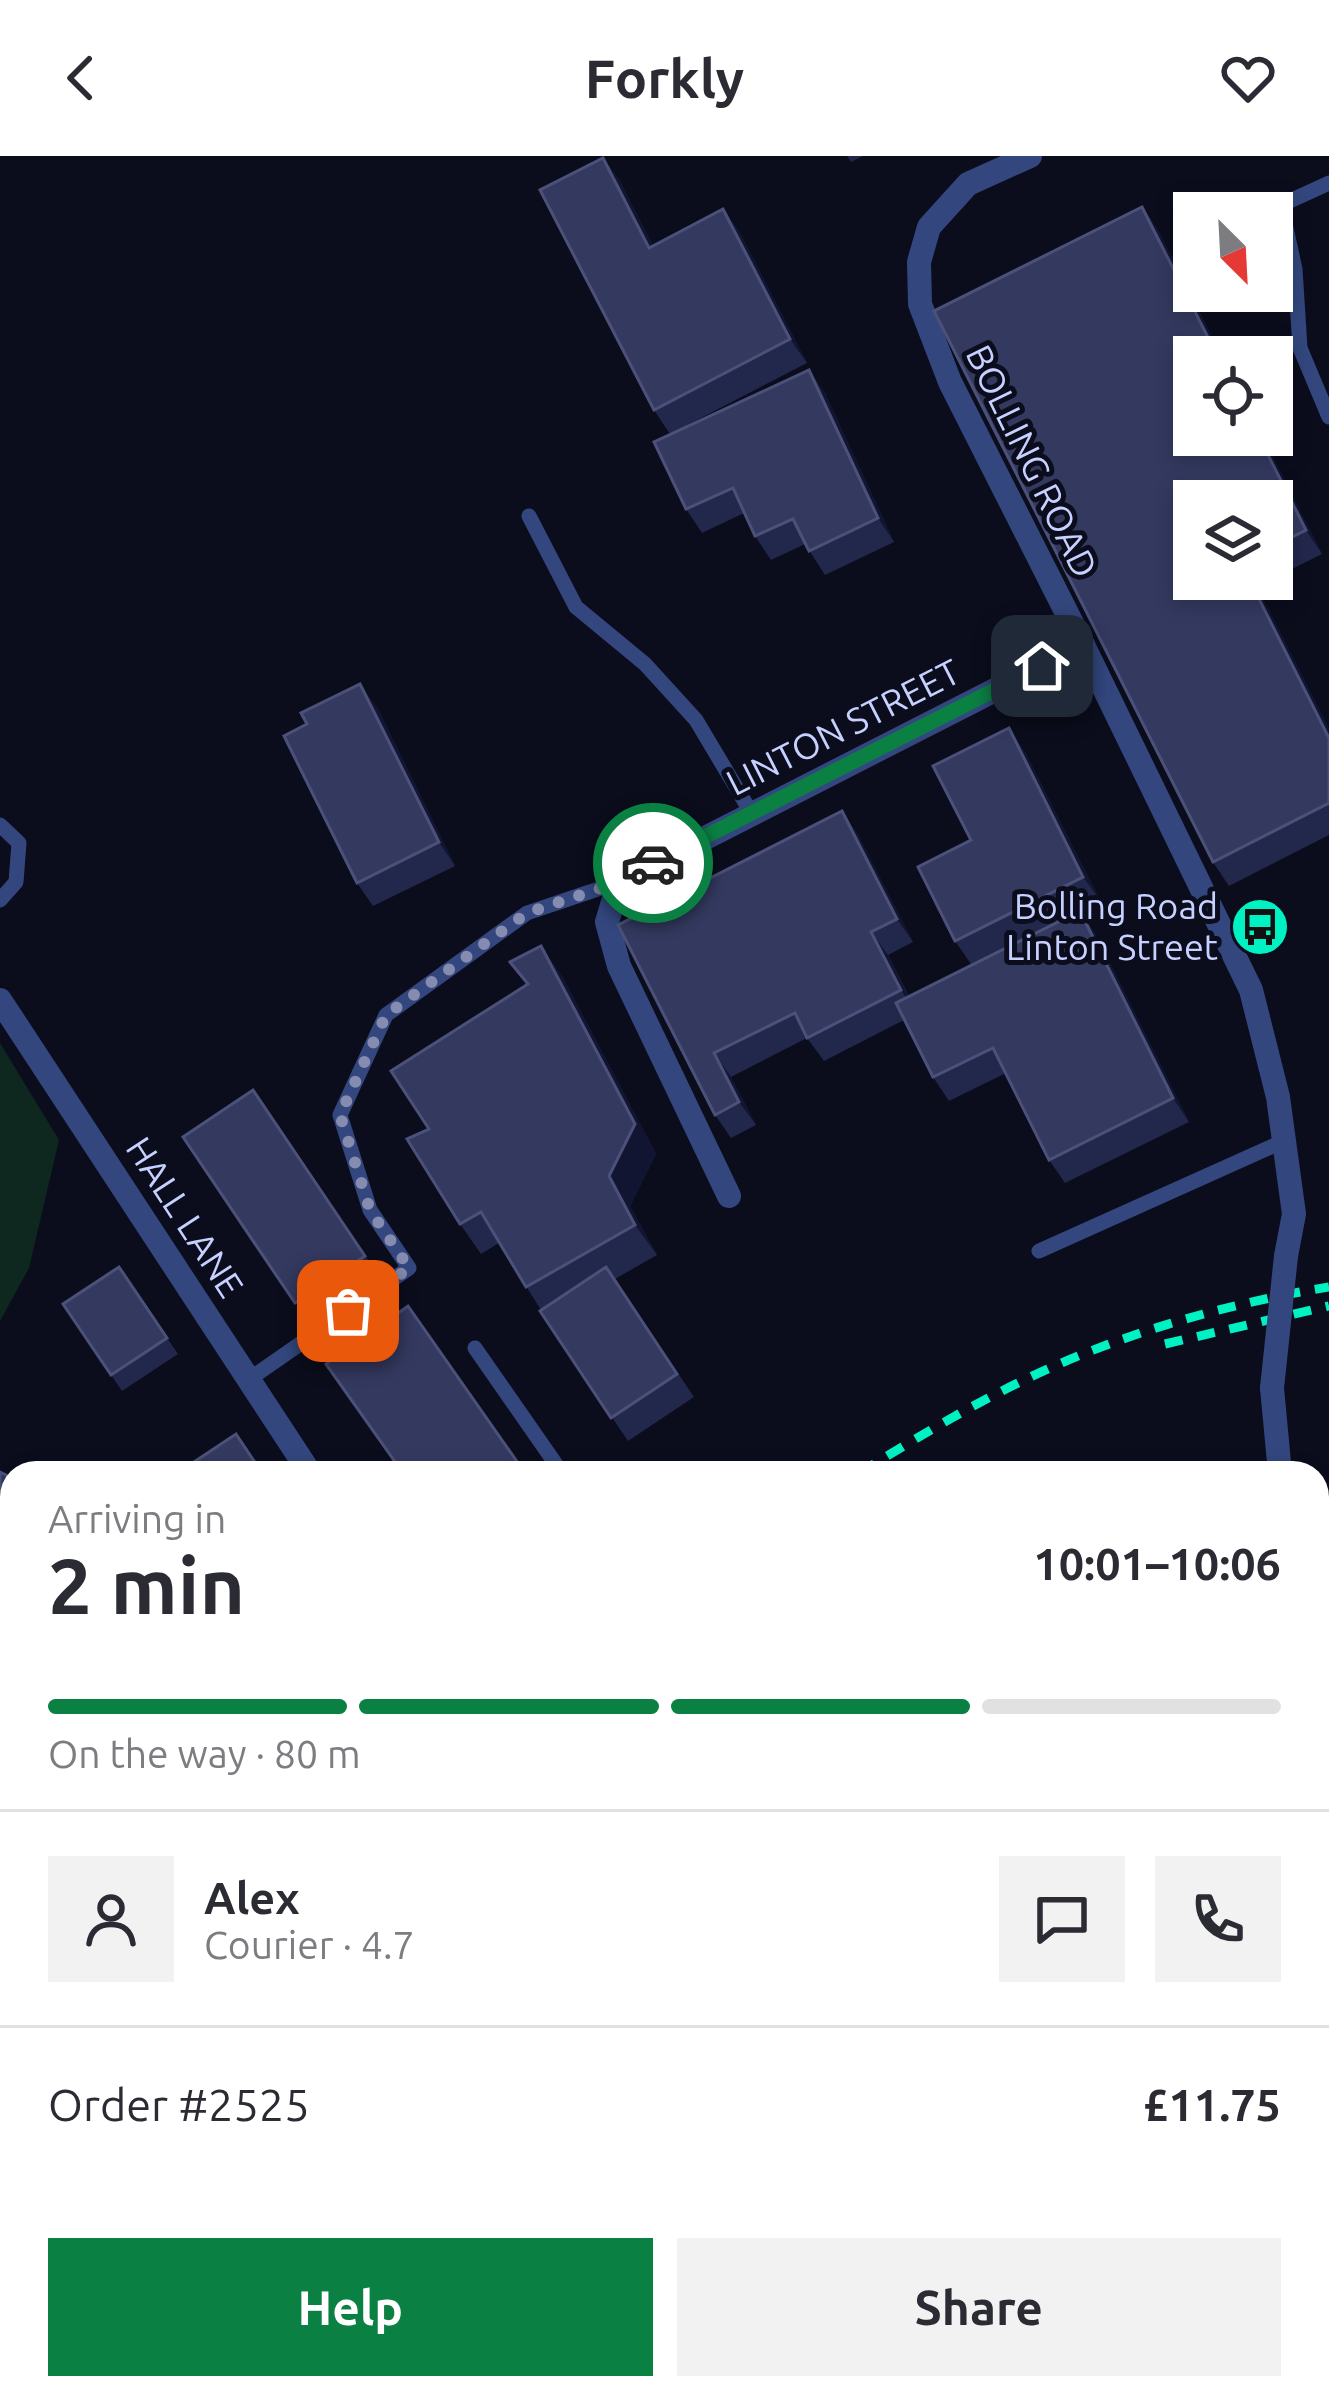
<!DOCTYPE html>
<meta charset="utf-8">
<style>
body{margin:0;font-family:Ubuntu,sans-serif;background:#f2f2f3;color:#2b2b33;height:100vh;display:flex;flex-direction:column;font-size:45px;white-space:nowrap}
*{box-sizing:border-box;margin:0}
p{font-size:39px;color:#7c7c81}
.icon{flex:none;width:66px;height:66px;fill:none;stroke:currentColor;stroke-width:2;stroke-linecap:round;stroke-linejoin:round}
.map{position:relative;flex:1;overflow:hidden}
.side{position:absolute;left:0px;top:1305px;width:1329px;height:939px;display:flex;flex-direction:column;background:#fff;border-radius:36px 36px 0 0;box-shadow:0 6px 18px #0003}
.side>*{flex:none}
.needle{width:78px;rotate:156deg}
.tools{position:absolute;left:1173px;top:36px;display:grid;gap:24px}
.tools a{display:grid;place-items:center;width:120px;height:120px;border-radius:0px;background:#fff;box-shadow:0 6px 18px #0003;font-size:60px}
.pin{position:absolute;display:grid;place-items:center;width:102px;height:102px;color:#fff;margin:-51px;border-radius:24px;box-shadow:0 6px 18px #0006}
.courier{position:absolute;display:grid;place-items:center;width:120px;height:120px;margin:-60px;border:9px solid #0b8043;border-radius:50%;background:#fff;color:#222;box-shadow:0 3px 15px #0007}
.head em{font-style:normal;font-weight:700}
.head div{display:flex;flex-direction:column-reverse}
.head{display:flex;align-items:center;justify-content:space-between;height:204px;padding:0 48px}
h1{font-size:78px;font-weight:700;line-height:90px}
.bar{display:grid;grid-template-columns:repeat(4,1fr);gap:18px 12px;align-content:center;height:144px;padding:0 48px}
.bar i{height:15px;border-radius:9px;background:#e1e1e2}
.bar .current{background:#0b8043}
.bar p{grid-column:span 4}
.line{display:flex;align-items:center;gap:30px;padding:0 48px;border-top:3px solid #e1e1e2}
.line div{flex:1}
.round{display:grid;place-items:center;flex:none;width:126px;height:126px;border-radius:0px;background:#f2f2f3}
.button{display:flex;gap:24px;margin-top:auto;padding:24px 48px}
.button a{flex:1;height:138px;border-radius:0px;background:#0b8043;color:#fff;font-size:48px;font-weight:700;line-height:138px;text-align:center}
.button a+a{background:#f2f2f3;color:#2b2b33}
header{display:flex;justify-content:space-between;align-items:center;height:156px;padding:0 48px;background:#fff;font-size:54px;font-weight:700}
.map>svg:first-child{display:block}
</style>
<header><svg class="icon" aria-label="back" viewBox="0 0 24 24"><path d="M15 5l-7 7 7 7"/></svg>Forkly<svg class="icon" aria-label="heart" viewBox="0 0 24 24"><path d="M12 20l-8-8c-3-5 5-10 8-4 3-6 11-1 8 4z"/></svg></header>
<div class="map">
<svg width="1329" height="2243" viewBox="0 0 1329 2243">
<rect width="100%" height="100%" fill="#0b0d1d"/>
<path fill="#0e271f" d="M 0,887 L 59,984 L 29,1112 L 0,1165 Z"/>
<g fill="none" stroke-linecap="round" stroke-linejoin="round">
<g stroke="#33477e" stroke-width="15">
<path d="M 1329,27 L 1281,49 L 1295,113 L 1300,192 L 1329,261"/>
<path d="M 529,360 L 576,451 L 645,508 L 696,564 L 752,658"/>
<path d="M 0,669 L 19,687 L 16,726 L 0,744"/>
<path d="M 1039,1095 L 1284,985"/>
<path d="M 475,1192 L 562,1317"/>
<path d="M 248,1224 L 409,1112 L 370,1054 L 340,959 L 386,859 L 527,757 L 619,726"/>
<path d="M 0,1594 L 12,1577"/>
<path d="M 2,2006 L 12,1982"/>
</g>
<g stroke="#33477e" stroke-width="24">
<path d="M 1030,0 L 968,28 L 929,71 L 919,106 L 920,148 L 950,226 L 1083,489 L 1251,834 L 1278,941 L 1284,985 L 1294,1058 L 1286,1100"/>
<path d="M 729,1040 L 619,810 L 607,766 L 619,726 L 1083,489"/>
<path d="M 1272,1232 L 1280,1317"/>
<path d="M 1317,1499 L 1329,1521"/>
<path d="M 207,2243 L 223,2232"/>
</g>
<g stroke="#33477e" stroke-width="24">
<path d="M 0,844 L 310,1317"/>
<path d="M 919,2232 L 926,2243"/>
</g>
<g stroke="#00f2c2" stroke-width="9" stroke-dasharray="18 15" stroke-linecap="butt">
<path d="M 1165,1188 L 1329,1150"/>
<path d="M 859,1317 C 912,1285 964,1253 1020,1226 C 1116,1179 1224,1148 1329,1131"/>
<path d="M 290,2243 L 293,2232"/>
<path d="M 318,2243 L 321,2232"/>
</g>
<path stroke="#33477e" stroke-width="24" d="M 1272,1232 L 1286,1100"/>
</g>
<g fill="#22274c">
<path d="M 847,0 L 863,0 L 851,6 Z"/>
<path d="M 603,2 L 620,25 L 653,90 L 723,53 L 740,77 L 807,207 L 670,278 L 654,254 Z"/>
<path d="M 1142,51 L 1158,74 L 1322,398 L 1272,423 L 1272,345 L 1194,423 L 1272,423 L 1257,431 L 1329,573 L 1329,679 L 1229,730 L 1213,706 Z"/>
<path d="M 809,214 L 825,237 L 894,386 L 825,419 L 805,388 L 771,404 L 755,380 L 744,357 L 702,377 L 686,353 Z"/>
<path d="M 377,551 L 455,710 L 373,750 L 357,727 Z"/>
<path d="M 1025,596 L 1100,744 L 971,808 L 955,785 L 971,684 Z"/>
<path d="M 842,655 L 858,679 L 913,786 L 888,799 L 909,840 L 1080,755 L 1096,779 L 1189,966 L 1065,1027 L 1049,1004 L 1006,917 L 949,945 L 933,921 L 904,864 L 824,905 L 807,882 L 731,921 L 756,969 L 731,982 L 715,959 L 618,769 Z"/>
<path d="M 510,806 L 562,820 L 656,998 L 630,1050 L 657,1099 L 615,1123 L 694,1241 L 628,1285 L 540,1155 L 541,1154 L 499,1087 L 481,1098 L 460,1068 L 429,973 L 527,829 Z"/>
<path d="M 253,934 L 381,1123 L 312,1170 L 183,981 Z"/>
<path d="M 119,1111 L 178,1198 L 122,1235 L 63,1148 Z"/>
<path d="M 0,1316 L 12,1322 L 12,1525 L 0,1551 Z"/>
<path d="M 12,1602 L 12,1883 L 0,1877 L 0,1627 Z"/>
<path d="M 1073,2232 L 1109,2232 L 1092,2243 L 1081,2243 Z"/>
</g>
<g fill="#121531">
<path d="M 603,2 L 620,25 L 666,115 L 649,92 Z"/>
<path d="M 1142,51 L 1158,74 L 1222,201 L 1218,201 Z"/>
<path d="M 723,53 L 740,77 L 807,207 L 790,183 Z"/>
<path d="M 809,214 L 825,237 L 894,386 L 878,362 Z"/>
<path d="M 1258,279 L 1262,279 L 1322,398 L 1306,374 Z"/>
<path d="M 1249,423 L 1252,423 L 1257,431 L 1329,573 L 1329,582 Z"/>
<path d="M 360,528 L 377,551 L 455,710 L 439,686 Z"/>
<path d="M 1009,572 L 1025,596 L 1100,744 L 1083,721 Z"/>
<path d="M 842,655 L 858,679 L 913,786 L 897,763 Z"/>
<path d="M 1080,755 L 1096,779 L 1189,966 L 1173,942 Z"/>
<path d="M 871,776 L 888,799 L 917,858 L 901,834 Z"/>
<path d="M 541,790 L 562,820 L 656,998 L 630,1050 L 657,1099 L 635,1069 L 609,1020 Z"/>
<path d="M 714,897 L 731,921 L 756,969 L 739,946 Z"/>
<path d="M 7,1406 L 12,1413 L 12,1525 L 0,1551 L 0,1421 Z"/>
<path d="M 12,1816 L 12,1880 L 0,1863 L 0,1841 Z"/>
<path d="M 1317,2186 L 1329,2220 L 1329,2243 L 1317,2209 Z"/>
</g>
<g fill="#343960" stroke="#4b5179" stroke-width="3">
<path d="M 603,2 L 649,92 L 723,53 L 790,183 L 654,254 L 540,34 Z"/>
<path d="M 1142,51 L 1218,201 L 1194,201 L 1194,279 L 1258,279 L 1306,374 L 1272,391 L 1272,345 L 1194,345 L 1194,423 L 1249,423 L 1329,582 L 1329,647 L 1213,706 L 934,155 Z"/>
<path d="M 809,214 L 878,362 L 809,395 L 793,363 L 755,380 L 733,332 L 686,353 L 654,286 Z"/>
<path d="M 360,528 L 439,686 L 357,727 L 284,580 L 307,568 L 301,557 Z"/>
<path d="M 1009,572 L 1083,721 L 955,785 L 918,711 L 971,684 L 933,610 Z"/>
<path d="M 842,655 L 897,763 L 871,776 L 901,834 L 807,882 L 795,857 L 714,897 L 739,946 L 715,959 L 618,769 Z"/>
<path d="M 1080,755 L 1173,942 L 1049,1004 L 993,892 L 933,921 L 896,847 Z"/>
<path d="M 541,790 L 635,968 L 609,1020 L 635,1069 L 526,1131 L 481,1056 L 460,1068 L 407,983 L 429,973 L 391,915 L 528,828 L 510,806 Z"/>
<path d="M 253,934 L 365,1100 L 295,1147 L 183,981 Z"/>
<path d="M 119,1111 L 167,1182 L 111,1219 L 63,1148 Z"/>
<path d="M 606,1111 L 677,1218 L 611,1262 L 540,1155 Z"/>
<path d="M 408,1150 L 525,1317 L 403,1317 L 326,1208 Z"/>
<path d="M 236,1278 L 262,1317 L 184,1317 L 182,1314 Z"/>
<path d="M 0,1316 L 12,1322 L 12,1403 L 0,1397 Z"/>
<path d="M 0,1403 L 7,1406 L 0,1421 Z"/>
<path d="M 0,1445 L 12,1451 L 0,1476 Z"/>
<path d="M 12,1602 L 12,1816 L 0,1841 L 0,1627 Z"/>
<path d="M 1329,1747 L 1329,1875 L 1317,1857 L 1317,1753 Z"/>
<path d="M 1329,1962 L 1329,2052 L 1317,2034 L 1317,1970 Z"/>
<path d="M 1317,2209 L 1329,2243 L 1162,2243 L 1178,2232 L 1317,2232 Z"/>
<path d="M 356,2232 L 832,2232 L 839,2243 L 353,2243 Z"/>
<path d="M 954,2232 L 1036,2232 L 1043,2243 L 961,2243 Z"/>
</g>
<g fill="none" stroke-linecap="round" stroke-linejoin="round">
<path stroke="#858cb0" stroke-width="12" stroke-dasharray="0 21.6" d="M 348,1155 L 409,1112 L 370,1054 L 340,959 L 386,859 L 527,757 L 619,726 L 653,707"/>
<path stroke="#0b8043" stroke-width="15" d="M 653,707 L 1042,510"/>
</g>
<defs>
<g id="bus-disc" transform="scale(3)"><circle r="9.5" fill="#00f2c2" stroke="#0b0d1d"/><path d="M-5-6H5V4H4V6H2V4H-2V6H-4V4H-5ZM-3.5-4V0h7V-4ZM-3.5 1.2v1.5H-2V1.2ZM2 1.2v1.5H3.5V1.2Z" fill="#111"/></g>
</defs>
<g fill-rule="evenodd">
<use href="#bus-disc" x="1260" y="771"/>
</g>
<g text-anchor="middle" stroke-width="10" stroke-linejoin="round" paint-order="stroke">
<g font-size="36" fill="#c7d1ff" stroke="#0b0d1d">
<text transform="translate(1032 305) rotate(64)" y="13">BOLLING ROAD</text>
<text transform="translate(843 571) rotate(-27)" y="13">LINTON STREET</text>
<text transform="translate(185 1061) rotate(57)" y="13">HALL LANE</text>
</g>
<g font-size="36" fill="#c7d1ff" stroke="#0b0d1d" text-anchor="end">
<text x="1218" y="763">Bolling Road<tspan x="1218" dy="41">Linton Street</tspan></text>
</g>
</g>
</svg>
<div class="tools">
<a><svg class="needle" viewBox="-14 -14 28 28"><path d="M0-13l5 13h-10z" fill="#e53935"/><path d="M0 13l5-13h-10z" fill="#7c7c81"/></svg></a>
<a><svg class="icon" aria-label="locate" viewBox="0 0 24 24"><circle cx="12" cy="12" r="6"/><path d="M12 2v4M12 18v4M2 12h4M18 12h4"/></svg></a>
<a><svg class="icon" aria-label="layers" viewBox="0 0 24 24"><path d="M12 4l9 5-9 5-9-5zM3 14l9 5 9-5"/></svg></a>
</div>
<div class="pin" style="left:348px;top:1155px;background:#ea580c"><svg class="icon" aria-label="bag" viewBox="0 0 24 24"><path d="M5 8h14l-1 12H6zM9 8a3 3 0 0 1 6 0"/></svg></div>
<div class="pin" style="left:1042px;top:510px;background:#1f2937"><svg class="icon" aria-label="home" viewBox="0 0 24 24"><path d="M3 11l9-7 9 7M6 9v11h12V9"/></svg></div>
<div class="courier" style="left:653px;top:707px"><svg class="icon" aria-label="car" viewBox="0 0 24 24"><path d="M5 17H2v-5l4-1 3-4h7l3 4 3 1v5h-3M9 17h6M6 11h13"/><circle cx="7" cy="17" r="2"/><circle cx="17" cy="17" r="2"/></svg></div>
<section class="side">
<div class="head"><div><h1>2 min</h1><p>Arriving in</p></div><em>10:01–10:06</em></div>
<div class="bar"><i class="current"></i><i class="current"></i><i class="current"></i><i></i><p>On the way · 80 m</p></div>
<div class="line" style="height:216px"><a class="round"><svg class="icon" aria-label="person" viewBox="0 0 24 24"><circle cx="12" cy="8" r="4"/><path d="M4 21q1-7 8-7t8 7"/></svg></a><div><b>Alex</b><p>Courier · 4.7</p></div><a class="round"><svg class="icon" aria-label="chat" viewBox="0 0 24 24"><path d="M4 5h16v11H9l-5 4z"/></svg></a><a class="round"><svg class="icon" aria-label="phone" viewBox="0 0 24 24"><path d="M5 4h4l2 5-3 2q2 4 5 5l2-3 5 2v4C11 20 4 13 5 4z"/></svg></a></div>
<div class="line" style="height:156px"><div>Order #2525</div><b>£11.75</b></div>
<div class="button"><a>Help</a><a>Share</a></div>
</section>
</div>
